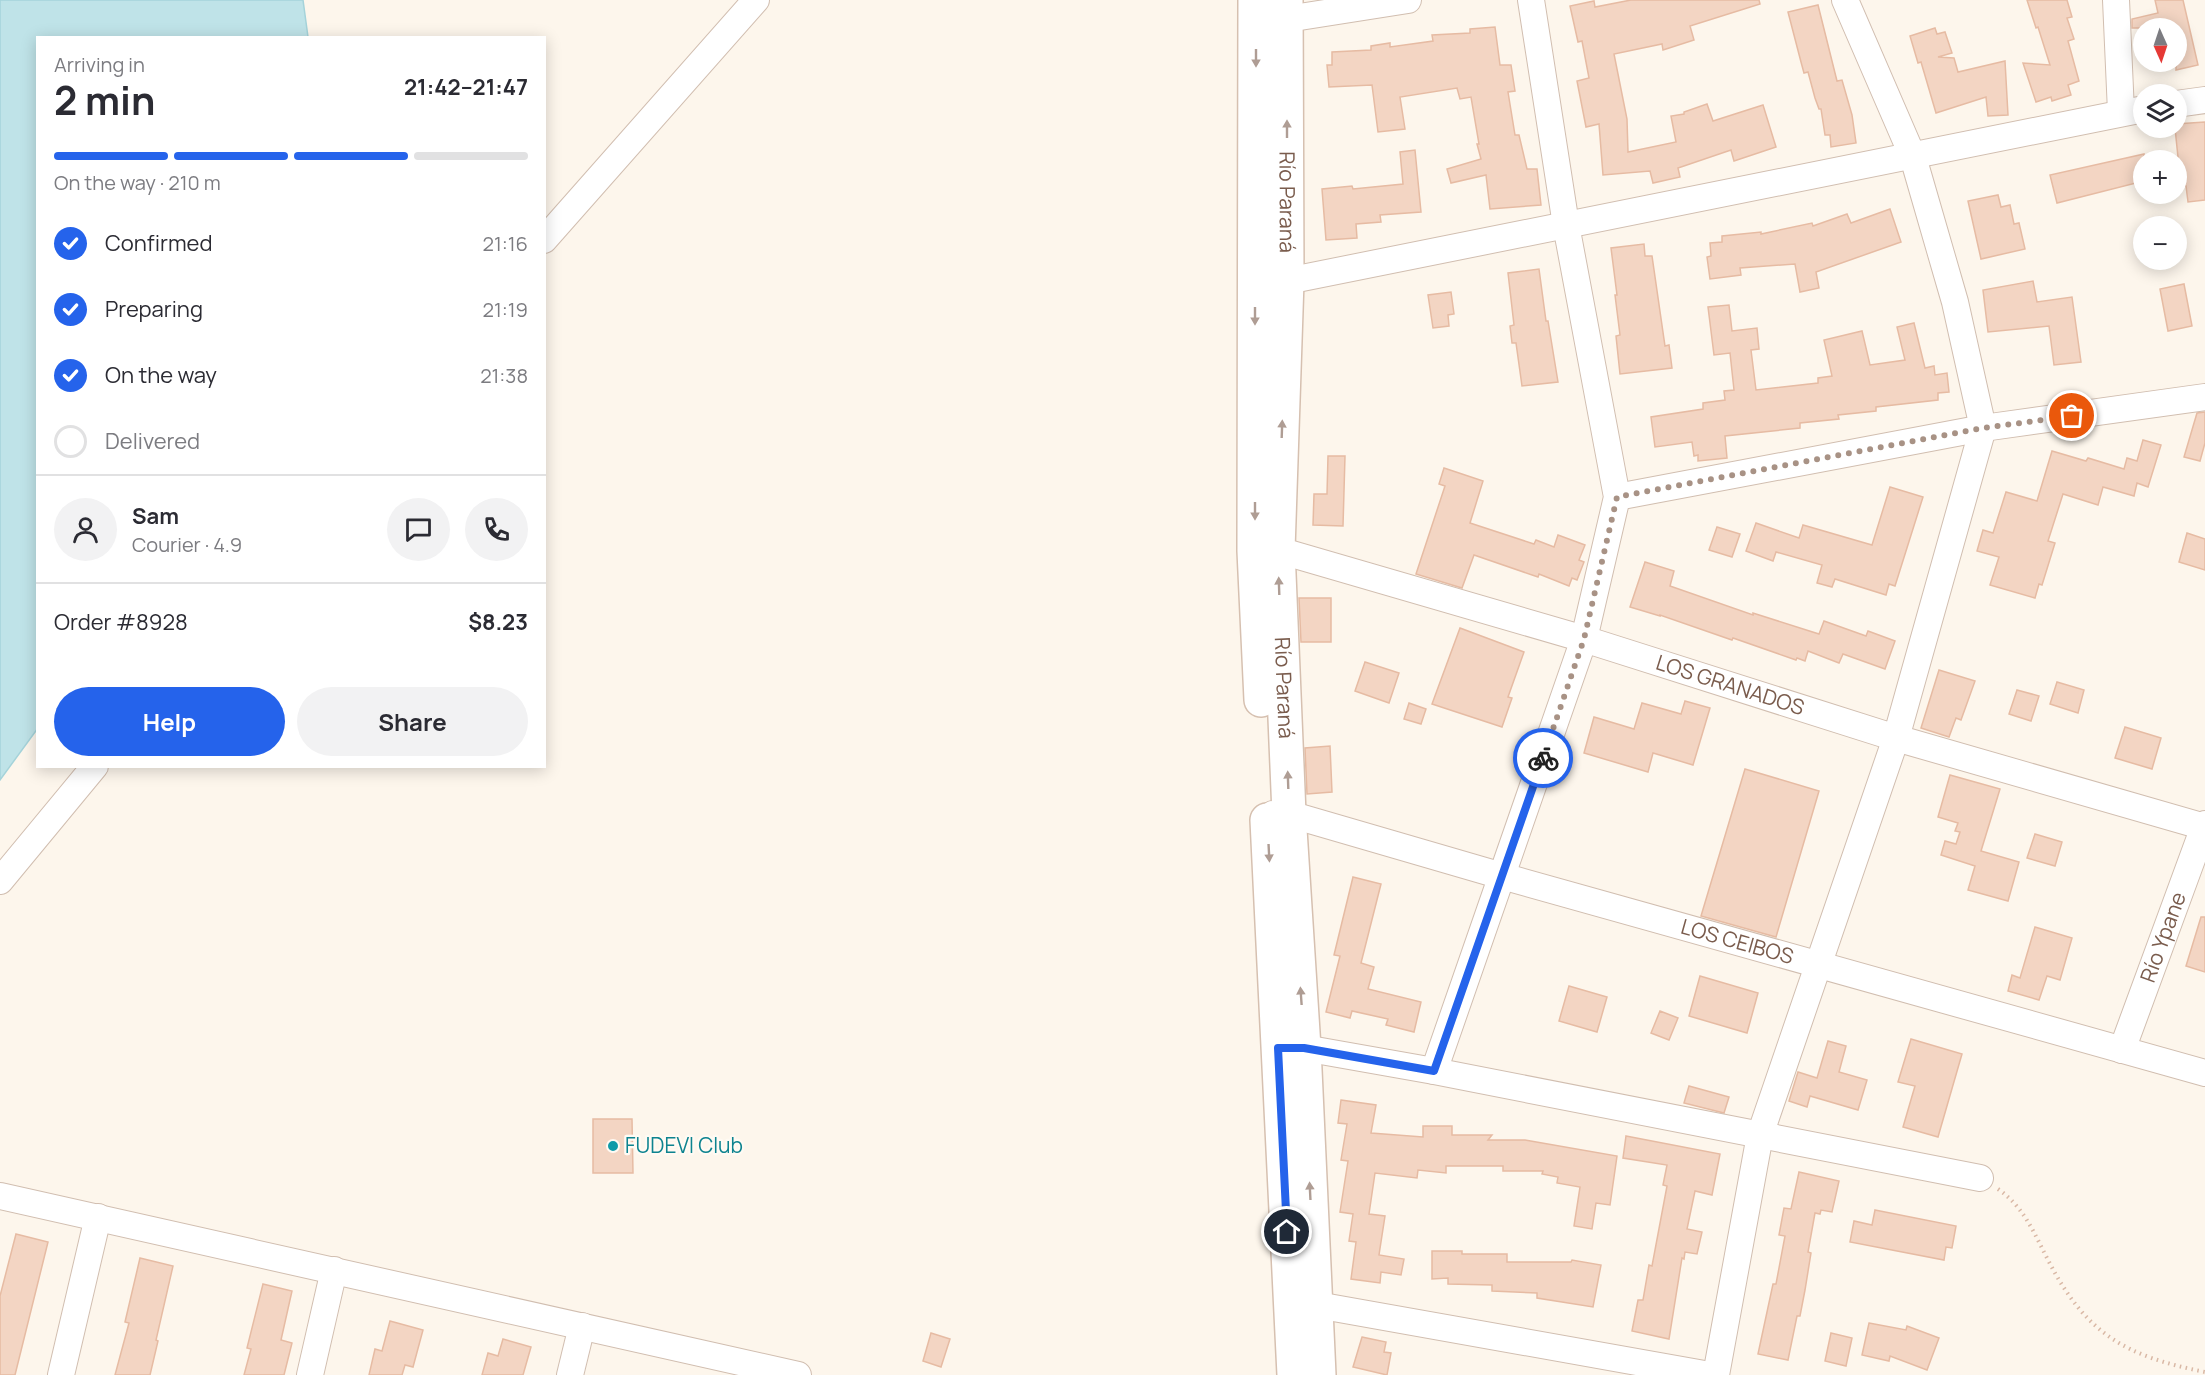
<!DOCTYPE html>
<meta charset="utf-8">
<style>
body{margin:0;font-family:Manrope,sans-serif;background:#f2f2f3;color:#2b2b33;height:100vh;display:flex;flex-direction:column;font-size:22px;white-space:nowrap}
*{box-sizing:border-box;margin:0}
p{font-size:20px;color:#7c7c81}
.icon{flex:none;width:33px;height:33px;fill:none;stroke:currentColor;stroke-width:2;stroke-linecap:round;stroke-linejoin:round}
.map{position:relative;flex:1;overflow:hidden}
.drawer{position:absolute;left:36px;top:36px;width:510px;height:732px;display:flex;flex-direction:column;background:#fff;border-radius:0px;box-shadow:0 3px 15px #0003}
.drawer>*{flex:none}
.needle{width:39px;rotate:177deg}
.buttons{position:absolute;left:2133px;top:18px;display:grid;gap:12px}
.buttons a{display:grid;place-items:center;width:54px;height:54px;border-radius:50%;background:#fff;box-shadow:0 3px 15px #0003;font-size:30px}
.pin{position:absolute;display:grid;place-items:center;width:51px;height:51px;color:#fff;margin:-26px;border:3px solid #fff;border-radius:50%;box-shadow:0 2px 6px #0007}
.courier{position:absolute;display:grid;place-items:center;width:60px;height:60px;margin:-30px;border:4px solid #2563eb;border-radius:50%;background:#fff;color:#222;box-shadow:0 2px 8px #0007}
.head em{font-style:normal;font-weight:700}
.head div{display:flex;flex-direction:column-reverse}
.head{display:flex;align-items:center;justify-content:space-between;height:102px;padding:0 18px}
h1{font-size:39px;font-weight:700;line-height:45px}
.bar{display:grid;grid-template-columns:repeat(4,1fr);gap:9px 6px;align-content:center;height:72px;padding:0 18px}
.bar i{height:8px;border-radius:4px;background:#e1e1e2}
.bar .active{background:#2563eb}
.bar p{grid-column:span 4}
.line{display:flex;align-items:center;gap:15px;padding:0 18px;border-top:2px solid #e1e1e2}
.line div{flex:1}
.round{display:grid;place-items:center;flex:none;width:63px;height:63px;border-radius:32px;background:#f2f2f3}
ol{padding:0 18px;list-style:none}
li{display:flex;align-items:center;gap:18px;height:66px}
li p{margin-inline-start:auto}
li .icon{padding:6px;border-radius:50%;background:#2563eb;color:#fff;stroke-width:4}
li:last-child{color:#7c7c81}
li i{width:33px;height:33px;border:3px solid #e1e1e2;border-radius:50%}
.button{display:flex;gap:12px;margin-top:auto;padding:12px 18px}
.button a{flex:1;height:69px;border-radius:36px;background:#2563eb;color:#fff;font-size:24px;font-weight:700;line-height:69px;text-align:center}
.button a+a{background:#f2f2f3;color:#2b2b33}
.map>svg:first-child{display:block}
</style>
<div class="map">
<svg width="2205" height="1375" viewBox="0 0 2205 1375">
<rect width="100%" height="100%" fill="#fdf6ec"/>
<path fill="#bfe3e8" stroke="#a5d3da" stroke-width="1.5" d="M 0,0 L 303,0 L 308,37 L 38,38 L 38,728 L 0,780 Z"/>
<g fill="#f3d5c3" stroke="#e6bba3" stroke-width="1.5">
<path d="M 1631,0 L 1759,0 L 1760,4 L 1690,26 L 1694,40 L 1663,50 L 1662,44 L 1614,54 L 1627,119 L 1628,152 L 1676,142 L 1671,116 L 1684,114 L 1684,112 L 1707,104 L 1713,121 L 1763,105 L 1776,147 L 1734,161 L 1731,150 L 1678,168 L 1680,177 L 1653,183 L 1650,171 L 1603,175 L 1599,124 L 1586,127 L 1577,81 L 1589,78 L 1582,41 L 1578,42 L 1570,6 L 1594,1 L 1595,7 Z"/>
<path d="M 2027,0 L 2067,0 L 2072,17 L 2067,18 L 2074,39 L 2068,41 L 2079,81 L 2068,85 L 2071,95 L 2052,101 L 2051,97 L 2036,102 L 2023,63 L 2050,65 L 2038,27 L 2036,28 Z"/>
<path d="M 2155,0 L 2183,0 L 2198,65 L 2176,70 L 2176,28 L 2132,28 L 2132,19 L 2158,13 Z"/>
<path d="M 1818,5 L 1837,81 L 1842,80 L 1852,115 L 1856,143 L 1831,147 L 1830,135 L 1825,135 L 1821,109 L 1819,109 L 1815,98 L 1808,72 L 1804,73 L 1801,62 L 1788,12 Z"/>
<path d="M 1495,27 L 1500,65 L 1511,65 L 1515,91 L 1508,92 L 1515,135 L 1519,135 L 1527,169 L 1537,169 L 1541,205 L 1490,209 L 1486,175 L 1451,183 L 1447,169 L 1481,159 L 1477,144 L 1479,144 L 1471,97 L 1460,99 L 1457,88 L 1400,97 L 1405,129 L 1378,132 L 1372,85 L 1329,87 L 1327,65 L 1332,65 L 1332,52 L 1371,50 L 1371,46 L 1390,43 L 1390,47 L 1433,41 L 1432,35 L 1470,33 L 1470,29 Z"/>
<path d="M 1935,28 L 1937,34 L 1945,32 L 1952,53 L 1938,57 L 1954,58 L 1958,72 L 2005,61 L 2008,115 L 1988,116 L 1986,97 L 1936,113 L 1921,62 L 1918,63 L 1910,36 Z"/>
<path d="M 2205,122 L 2205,200 L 2188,202 L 2186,186 L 2181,186 L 2175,128 L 2176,124 Z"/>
<path d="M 1415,150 L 1421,212 L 1380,215 L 1381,222 L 1356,224 L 1357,238 L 1326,240 L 1322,189 L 1352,186 L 1353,189 L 1403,184 L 1400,152 Z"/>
<path d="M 2144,154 L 2144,181 L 2057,203 L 2050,175 Z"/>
<path d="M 1998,195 L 2001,207 L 2010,205 L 2014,224 L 2019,223 L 2025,249 L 1981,259 L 1968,201 Z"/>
<path d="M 1890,209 L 1901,242 L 1816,272 L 1819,288 L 1800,292 L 1795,264 L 1740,268 L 1741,275 L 1710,279 L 1707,257 L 1711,256 L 1710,243 L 1722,242 L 1722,236 L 1761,232 L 1761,234 L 1812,223 L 1813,226 L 1847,214 L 1851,223 Z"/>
<path d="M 1644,244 L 1645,256 L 1652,256 L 1665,346 L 1669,345 L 1672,368 L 1620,374 L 1616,336 L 1620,335 L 1615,295 L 1617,295 L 1611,248 Z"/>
<path d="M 1539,269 L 1546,321 L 1548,321 L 1558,382 L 1522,386 L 1516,343 L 1512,343 L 1510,326 L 1514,325 L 1508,273 Z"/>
<path d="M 2033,281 L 2037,302 L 2072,297 L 2081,362 L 2054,365 L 2049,326 L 1988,332 L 1983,290 Z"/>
<path d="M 2184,284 L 2192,326 L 2168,331 L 2160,289 Z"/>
<path d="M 1451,292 L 1454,314 L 1448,315 L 1449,326 L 1433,328 L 1428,295 Z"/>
<path d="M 1729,305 L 1732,331 L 1757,328 L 1759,349 L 1751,350 L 1756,390 L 1818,383 L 1818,378 L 1832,376 L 1824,340 L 1862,331 L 1870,365 L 1905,360 L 1897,327 L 1914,323 L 1925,368 L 1934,366 L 1935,375 L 1947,373 L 1949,392 L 1938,393 L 1938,400 L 1876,407 L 1876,411 L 1838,415 L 1839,419 L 1800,423 L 1800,428 L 1725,436 L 1727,458 L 1698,461 L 1698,455 L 1694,456 L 1692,442 L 1655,447 L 1651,417 L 1703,409 L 1703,403 L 1725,400 L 1724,391 L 1734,390 L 1730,353 L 1714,355 L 1708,307 Z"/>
<path d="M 2205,412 L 2205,443 L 2200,461 L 2184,457 L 2197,413 Z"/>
<path d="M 2143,440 L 2161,445 L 2148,487 L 2137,483 L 2134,496 L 2103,487 L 2098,505 L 2063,494 L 2048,541 L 2055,543 L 2042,585 L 2039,584 L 2035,598 L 1990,585 L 1999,557 L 1977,551 L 1983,530 L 1993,533 L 2006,492 L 2037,501 L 2052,451 L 2086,461 L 2088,458 L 2124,469 L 2127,458 L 2137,461 Z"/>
<path d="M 1328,456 L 1345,456 L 1343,526 L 1313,525 L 1314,494 L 1327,494 Z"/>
<path d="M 1444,468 L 1483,481 L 1470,523 L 1534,544 L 1536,540 L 1554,547 L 1558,535 L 1585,545 L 1579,560 L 1584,562 L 1577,580 L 1572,578 L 1569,586 L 1539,574 L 1538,577 L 1474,555 L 1462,588 L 1416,574 L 1445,486 L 1439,484 Z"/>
<path d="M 1890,487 L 1923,497 L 1895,586 L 1889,584 L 1886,595 L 1835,579 L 1832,587 L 1817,583 L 1822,565 L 1776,552 L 1773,561 L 1746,551 L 1756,523 L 1799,538 L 1803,525 L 1872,545 Z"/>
<path d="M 1717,527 L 1740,534 L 1732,557 L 1709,550 Z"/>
<path d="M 2187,533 L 2205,539 L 2205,570 L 2179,562 Z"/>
<path d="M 1645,562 L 1674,571 L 1670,586 L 1753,615 L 1753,613 L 1819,634 L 1824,621 L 1866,636 L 1868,631 L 1895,641 L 1885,669 L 1843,654 L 1839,663 L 1808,651 L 1805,661 L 1797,658 L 1796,660 L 1733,638 L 1732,640 L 1660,615 L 1660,616 L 1630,607 Z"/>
<path d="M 1299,598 L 1331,598 L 1331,642 L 1301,642 Z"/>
<path d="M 1460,628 L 1524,652 L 1508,697 L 1512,698 L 1502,727 L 1432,704 Z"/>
<path d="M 1365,662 L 1399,673 L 1389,703 L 1355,691 Z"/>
<path d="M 1939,670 L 1975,681 L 1961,720 L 1956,718 L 1949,737 L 1921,728 Z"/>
<path d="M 2057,682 L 2084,690 L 2078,713 L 2050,704 Z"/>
<path d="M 2017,690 L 2039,696 L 2031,721 L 2009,714 Z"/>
<path d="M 1685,701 L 1710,708 L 1693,765 L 1653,753 L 1648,772 L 1584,753 L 1594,717 L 1634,729 L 1642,703 L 1681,714 Z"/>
<path d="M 1409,703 L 1426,709 L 1421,724 L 1404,719 Z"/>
<path d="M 2125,727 L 2161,738 L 2152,769 L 2115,758 Z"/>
<path d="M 1330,746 L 1332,792 L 1307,794 L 1305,748 Z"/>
<path d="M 1745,769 L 1819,791 L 1776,937 L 1701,916 Z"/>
<path d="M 1950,775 L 2000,789 L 1981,851 L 2019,862 L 2008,901 L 1968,890 L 1975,866 L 1941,855 L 1945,841 L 1956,844 L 1960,832 L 1955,831 L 1958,823 L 1938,817 Z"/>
<path d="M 2035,834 L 2062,842 L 2055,866 L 2027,858 Z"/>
<path d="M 1353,877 L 1381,884 L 1361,963 L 1374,967 L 1368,989 L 1421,1002 L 1414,1032 L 1386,1025 L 1388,1019 L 1352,1011 L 1350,1018 L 1326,1012 L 1340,956 L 1334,955 Z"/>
<path d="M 2201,917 L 2205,917 L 2205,972 L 2186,966 Z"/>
<path d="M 2035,927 L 2072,938 L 2060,980 L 2047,976 L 2039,1000 L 2008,991 L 2012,975 L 2020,978 Z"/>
<path d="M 1700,976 L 1758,993 L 1747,1033 L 1689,1016 Z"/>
<path d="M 1569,986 L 1607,997 L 1597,1032 L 1559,1021 Z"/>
<path d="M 1660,1011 L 1678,1018 L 1669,1040 L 1651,1033 Z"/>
<path d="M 1911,1039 L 1962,1054 L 1938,1137 L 1903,1127 L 1915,1086 L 1898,1082 Z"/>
<path d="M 1828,1041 L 1846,1046 L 1839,1072 L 1867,1080 L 1858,1110 L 1810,1096 L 1807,1107 L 1789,1101 L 1798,1072 L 1817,1078 Z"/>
<path d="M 1689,1086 L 1729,1097 L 1724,1113 L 1684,1103 Z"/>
<path d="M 1341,1100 L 1376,1105 L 1371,1133 L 1423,1137 L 1423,1126 L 1452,1126 L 1452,1135 L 1492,1135 L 1488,1140 L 1525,1140 L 1617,1156 L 1610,1205 L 1596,1203 L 1592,1229 L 1574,1226 L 1580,1187 L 1557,1183 L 1558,1177 L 1542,1174 L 1543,1171 L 1503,1171 L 1503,1166 L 1446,1166 L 1446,1173 L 1418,1170 L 1417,1178 L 1375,1173 L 1369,1214 L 1385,1216 L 1379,1255 L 1404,1259 L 1401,1275 L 1381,1272 L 1380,1283 L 1351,1279 L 1356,1242 L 1349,1241 L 1353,1214 L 1340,1212 L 1348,1161 L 1341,1160 L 1347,1124 L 1338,1123 Z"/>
<path d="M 593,1119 L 632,1119 L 633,1173 L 593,1173 Z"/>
<path d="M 1626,1136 L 1720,1154 L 1712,1195 L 1695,1191 L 1687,1229 L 1702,1232 L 1697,1254 L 1685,1252 L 1684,1259 L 1682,1258 L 1669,1339 L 1632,1331 L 1638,1300 L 1643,1300 L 1649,1265 L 1652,1266 L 1667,1186 L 1663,1185 L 1667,1165 L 1623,1158 Z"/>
<path d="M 1799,1172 L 1839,1181 L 1832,1212 L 1821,1210 L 1820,1214 L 1815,1213 L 1808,1252 L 1811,1253 L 1805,1290 L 1800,1316 L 1797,1316 L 1788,1360 L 1758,1354 L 1773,1284 L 1776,1284 L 1785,1236 L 1779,1235 L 1784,1208 L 1791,1209 Z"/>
<path d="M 1875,1210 L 1956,1226 L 1952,1248 L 1946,1247 L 1944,1260 L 1850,1242 L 1854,1221 L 1872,1225 Z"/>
<path d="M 16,1234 L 48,1242 L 15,1375 L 0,1375 L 0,1296 Z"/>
<path d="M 1432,1251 L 1462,1251 L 1462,1254 L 1507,1254 L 1507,1262 L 1571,1262 L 1572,1260 L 1601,1265 L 1593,1307 L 1537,1298 L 1537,1293 L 1492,1291 L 1492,1285 L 1448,1284 L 1448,1278 L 1432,1279 Z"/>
<path d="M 140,1258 L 173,1266 L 156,1340 L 158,1341 L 150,1375 L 115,1375 L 129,1323 L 125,1322 Z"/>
<path d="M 263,1284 L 292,1291 L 281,1340 L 292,1343 L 284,1375 L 244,1375 L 251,1349 L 247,1348 Z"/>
<path d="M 390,1321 L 423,1330 L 413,1367 L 405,1365 L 402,1375 L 369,1375 L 375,1349 L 382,1351 Z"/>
<path d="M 1869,1323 L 1906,1330 L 1907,1326 L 1939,1338 L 1927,1370 L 1890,1356 L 1889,1361 L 1862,1355 Z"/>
<path d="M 931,1333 L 950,1339 L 941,1367 L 923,1361 Z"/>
<path d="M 1831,1333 L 1852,1338 L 1846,1366 L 1825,1361 Z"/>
<path d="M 1362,1337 L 1386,1342 L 1384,1352 L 1391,1353 L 1387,1375 L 1353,1367 Z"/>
<path d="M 503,1339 L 531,1347 L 523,1375 L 482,1375 L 488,1353 L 498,1356 Z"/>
</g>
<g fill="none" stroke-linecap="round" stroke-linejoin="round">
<g stroke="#d1beb0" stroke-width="28">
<g id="street">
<path d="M 2116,0 L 2121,112"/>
<path d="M 1268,22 L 1408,0"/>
<path d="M 2176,104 L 2205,100"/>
<path d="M 544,240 L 756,0"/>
<path d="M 1271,280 L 1287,281 L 2144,109"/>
<path d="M 1617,497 L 1983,428 L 2205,397"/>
<path id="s1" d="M 1261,551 L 1278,550 L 1584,639 L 1896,738 L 2205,827"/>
<path id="s2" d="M 1273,814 L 1289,814 L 1502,876 L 2205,1073"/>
<path d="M 0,881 L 95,766"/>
<path d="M 1287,1048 L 1304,1048 L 1434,1071 L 1980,1178"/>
<path id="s3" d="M 2122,1050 L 2205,824"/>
<path d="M 1434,1071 L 1584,639 L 1617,497 L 1566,225 L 1531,0"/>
<path d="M 0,1196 L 798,1375"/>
<path d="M 1300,1302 L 1710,1375"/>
<path d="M 61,1375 L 98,1217"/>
<path d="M 310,1375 L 334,1270"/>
<path d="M 570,1375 L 582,1326"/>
<path d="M 1716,1375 L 1760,1135 L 1896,738 L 1983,428 L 1955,302 L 1913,157 L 1845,0"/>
</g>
</g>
<g stroke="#d6c0b0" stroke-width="36">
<g id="secondary">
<path d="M 1255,0 L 1254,551 L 1261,700"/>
<path id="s4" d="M 1286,0 L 1287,281 L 1278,550 L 1289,814 L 1304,1048 L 1319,1375"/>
<path d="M 1267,820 L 1294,1375"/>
</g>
</g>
<path stroke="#d9b8a5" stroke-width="4" stroke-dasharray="1.5 4.5" stroke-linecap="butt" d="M 1998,1189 C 2024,1207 2034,1233 2048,1260 C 2086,1334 2125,1356 2205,1372"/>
<use href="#street" stroke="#fff" stroke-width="26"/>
<use href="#secondary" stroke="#fff" stroke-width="33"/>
</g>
<defs><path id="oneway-solid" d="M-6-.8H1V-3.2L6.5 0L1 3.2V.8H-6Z" transform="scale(1.5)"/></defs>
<g fill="#af9d94">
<use href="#oneway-solid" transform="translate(1256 58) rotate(90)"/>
<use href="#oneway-solid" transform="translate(1287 129) rotate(-90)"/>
<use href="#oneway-solid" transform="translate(1255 316) rotate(90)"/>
<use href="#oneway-solid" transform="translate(1282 429) rotate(-88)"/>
<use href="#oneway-solid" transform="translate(1255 511) rotate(90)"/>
<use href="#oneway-solid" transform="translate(1279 586) rotate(-92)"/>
<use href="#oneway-solid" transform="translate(1288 780) rotate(-92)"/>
<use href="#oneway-solid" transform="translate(1269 853) rotate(87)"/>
<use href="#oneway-solid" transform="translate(1301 996) rotate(-94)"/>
<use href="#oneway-solid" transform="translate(1310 1191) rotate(-93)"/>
</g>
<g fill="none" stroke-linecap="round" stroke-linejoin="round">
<path stroke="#a89285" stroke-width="6" stroke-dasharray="0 10.8" d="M 1543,758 L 1584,639 L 1617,497 L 1983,428 L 2072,416"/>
<path stroke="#2563eb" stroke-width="8" d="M 1287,1232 L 1278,1048 L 1304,1048 L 1434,1071 L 1543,758"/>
</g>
<circle fill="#0f9aa8" stroke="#fffaf3" stroke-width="2" cx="613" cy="1146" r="6"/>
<g text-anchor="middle" stroke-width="4.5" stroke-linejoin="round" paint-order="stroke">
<g font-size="21" fill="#7a5c4d" stroke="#fffaf3">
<text dy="7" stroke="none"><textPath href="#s4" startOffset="202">Río Paraná</textPath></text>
<text dy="7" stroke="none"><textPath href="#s1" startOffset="489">LOS GRANADOS</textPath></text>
<text dy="7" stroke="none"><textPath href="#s4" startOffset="688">Río Paraná</textPath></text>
<text dy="7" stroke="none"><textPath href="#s3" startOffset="120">Río Ypane</textPath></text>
<text dy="7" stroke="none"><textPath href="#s2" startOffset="482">LOS CEIBOS</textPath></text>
</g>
<g font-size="21" fill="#0d838f" stroke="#fffaf3" text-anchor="start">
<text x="625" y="1153">FUDEVI Club</text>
</g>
</g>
</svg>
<div class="buttons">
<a><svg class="needle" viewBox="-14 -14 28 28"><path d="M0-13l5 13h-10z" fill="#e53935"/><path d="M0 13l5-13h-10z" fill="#7c7c81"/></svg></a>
<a><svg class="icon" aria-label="layers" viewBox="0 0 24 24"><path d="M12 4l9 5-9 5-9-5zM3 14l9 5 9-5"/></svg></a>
<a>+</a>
<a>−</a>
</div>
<div class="pin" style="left:2072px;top:416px;background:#ea580c"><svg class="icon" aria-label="bag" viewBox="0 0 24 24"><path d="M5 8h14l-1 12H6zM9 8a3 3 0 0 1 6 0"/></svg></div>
<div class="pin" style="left:1287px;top:1232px;background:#1f2937"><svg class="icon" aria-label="home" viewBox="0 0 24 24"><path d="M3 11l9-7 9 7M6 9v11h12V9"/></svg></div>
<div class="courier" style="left:1543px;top:758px"><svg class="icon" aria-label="bike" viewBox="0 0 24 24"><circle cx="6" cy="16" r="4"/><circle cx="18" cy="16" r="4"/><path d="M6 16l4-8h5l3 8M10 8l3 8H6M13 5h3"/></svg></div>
<section class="drawer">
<div class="head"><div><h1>2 min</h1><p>Arriving in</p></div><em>21:42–21:47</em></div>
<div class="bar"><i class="active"></i><i class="active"></i><i class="active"></i><i></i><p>On the way · 210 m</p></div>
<ol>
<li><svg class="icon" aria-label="check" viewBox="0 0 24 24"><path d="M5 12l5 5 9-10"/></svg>Confirmed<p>21:16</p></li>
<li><svg class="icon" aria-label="check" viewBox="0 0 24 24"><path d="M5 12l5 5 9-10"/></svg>Preparing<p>21:19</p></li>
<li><svg class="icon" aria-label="check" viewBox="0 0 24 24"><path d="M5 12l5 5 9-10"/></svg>On the way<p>21:38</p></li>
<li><i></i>Delivered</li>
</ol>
<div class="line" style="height:108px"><a class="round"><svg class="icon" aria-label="person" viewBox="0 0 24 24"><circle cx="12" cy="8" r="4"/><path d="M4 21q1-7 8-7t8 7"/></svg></a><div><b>Sam</b><p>Courier · 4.9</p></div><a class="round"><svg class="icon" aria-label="chat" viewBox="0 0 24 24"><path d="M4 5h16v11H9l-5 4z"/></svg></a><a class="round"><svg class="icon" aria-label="phone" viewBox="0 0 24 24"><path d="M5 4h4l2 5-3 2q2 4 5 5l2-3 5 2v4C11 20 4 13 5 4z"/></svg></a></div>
<div class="line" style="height:78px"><div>Order #8928</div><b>$8.23</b></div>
<div class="button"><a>Help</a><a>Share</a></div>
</section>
</div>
